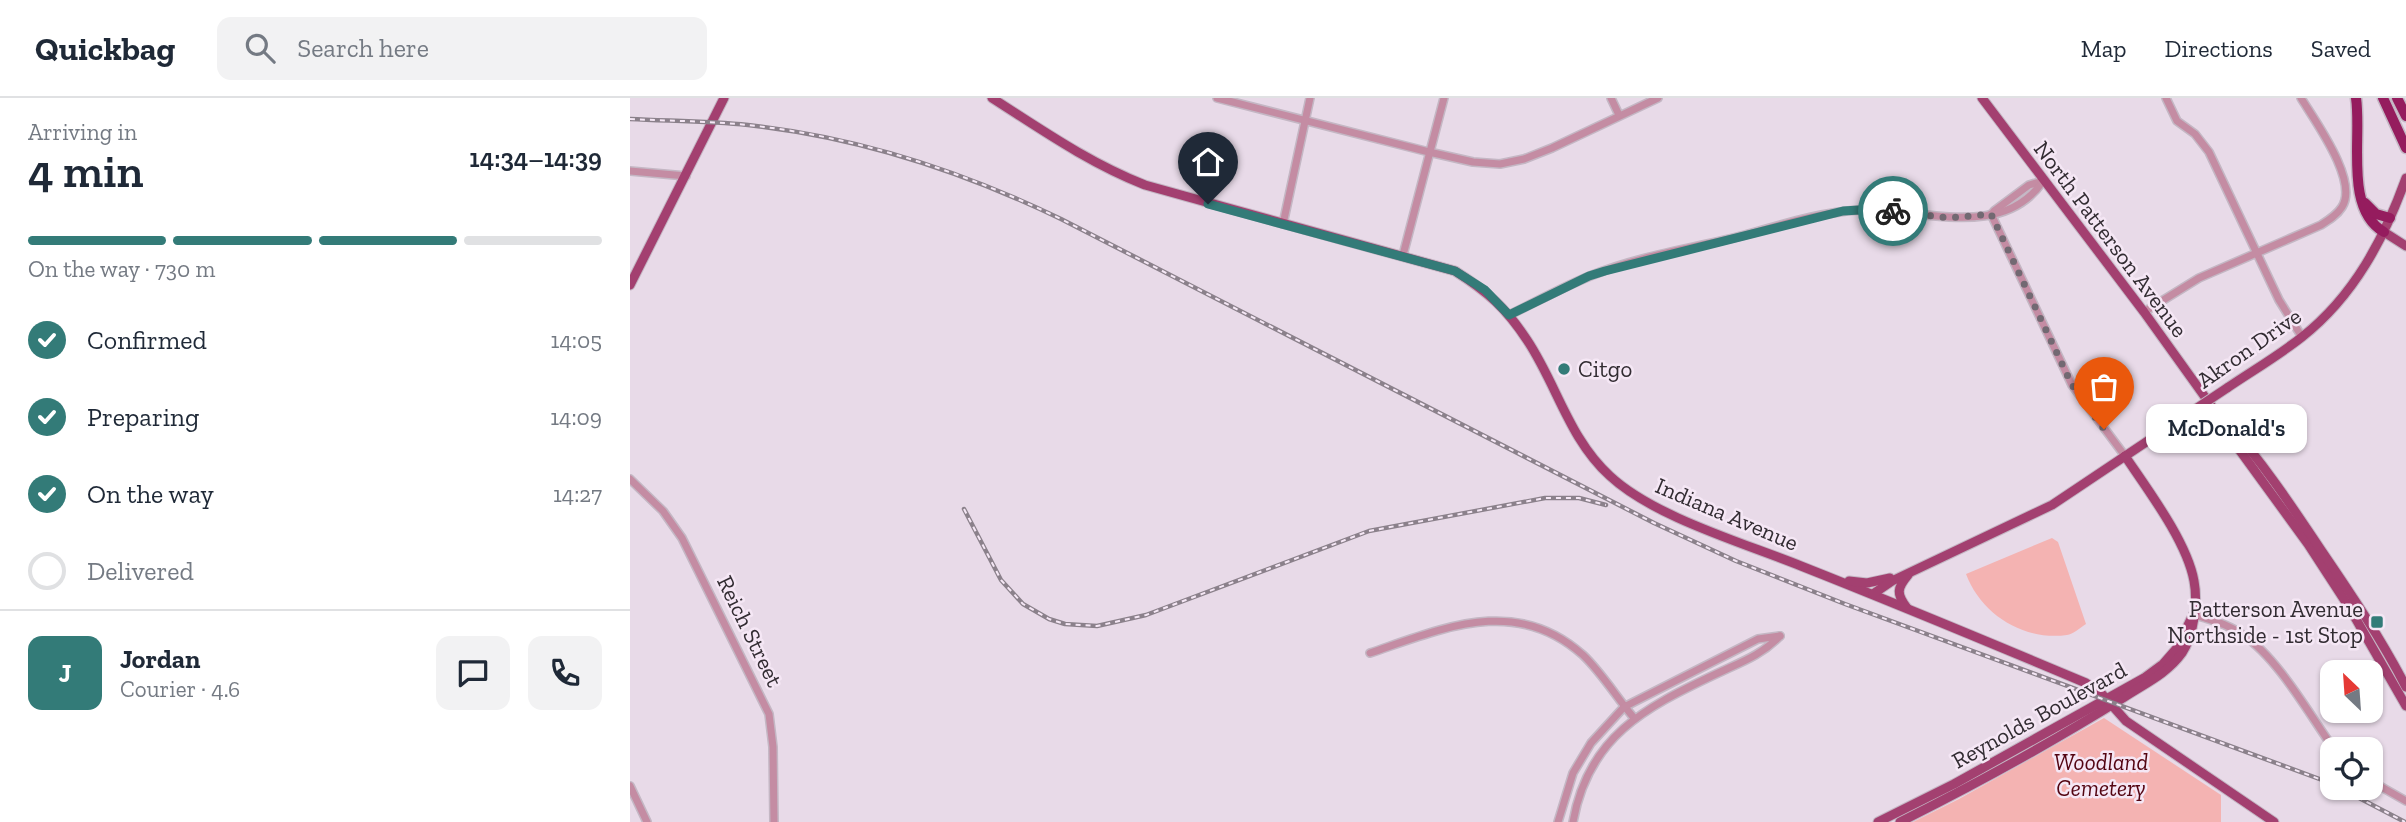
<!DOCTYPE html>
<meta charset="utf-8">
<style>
body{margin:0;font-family:"Zilla Slab",serif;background:#f2f2f3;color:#1f2937;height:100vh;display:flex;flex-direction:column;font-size:26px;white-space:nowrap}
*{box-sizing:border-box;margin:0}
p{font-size:23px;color:#747a83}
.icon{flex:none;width:38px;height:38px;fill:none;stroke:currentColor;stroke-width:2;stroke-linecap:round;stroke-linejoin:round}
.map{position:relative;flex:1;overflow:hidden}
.panel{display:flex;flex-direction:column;background:#fff;width:630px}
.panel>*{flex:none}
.needle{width:46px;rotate:335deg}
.tools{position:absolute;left:1690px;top:562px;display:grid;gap:14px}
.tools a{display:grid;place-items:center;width:63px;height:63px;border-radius:14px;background:#fff;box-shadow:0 2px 5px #0004;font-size:35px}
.pin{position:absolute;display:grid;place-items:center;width:60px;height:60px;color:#fff;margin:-72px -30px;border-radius:50% 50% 50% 0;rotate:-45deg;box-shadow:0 0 7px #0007}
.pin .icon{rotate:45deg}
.courier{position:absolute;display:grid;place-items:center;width:70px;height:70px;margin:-35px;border:5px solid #337b78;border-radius:50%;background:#fff;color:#222;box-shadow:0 2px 9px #0007}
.bubble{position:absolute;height:49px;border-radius:14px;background:#fff;box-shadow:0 2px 5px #0004;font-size:23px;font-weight:600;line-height:49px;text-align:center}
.headline em{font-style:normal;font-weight:600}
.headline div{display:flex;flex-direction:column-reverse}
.headline{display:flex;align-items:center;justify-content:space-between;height:119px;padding:0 28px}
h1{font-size:46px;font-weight:600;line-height:52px}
.bar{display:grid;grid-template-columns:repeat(4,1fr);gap:10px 7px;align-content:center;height:84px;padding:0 28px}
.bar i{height:9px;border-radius:5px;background:#e0e1e3}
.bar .selected{background:#337b78}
.bar p{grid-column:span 4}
.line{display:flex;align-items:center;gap:18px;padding:0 28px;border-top:2px solid #e0e1e3}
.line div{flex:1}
.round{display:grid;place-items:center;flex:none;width:74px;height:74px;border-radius:14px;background:#f2f2f3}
ol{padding:0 28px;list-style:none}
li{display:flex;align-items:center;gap:21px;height:77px}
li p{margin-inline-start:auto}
li .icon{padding:7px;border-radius:50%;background:#337b78;color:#fff;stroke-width:4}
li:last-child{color:#747a83}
li i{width:38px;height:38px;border:4px solid #e0e1e3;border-radius:50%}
header{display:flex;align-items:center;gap:42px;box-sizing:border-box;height:98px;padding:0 35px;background:#fff;border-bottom:2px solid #e0e1e3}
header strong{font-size:33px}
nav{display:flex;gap:38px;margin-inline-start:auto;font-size:24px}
.search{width:490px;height:63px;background:#f2f2f3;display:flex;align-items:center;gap:18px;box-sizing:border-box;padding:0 24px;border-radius:14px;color:#747a83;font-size:26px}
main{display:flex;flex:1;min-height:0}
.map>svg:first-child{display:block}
</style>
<header>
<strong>Quickbag</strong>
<div class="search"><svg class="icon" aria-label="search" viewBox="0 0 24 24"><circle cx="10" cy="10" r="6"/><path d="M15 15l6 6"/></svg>Search here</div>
<nav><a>Map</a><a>Directions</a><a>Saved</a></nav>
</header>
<main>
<section class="panel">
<div class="headline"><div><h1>4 min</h1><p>Arriving in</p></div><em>14:34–14:39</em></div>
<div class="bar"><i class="selected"></i><i class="selected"></i><i class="selected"></i><i></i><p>On the way · 730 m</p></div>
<ol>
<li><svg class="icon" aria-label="check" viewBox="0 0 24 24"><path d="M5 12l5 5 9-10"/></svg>Confirmed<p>14:05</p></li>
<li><svg class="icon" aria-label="check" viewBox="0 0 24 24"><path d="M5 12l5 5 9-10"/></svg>Preparing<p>14:09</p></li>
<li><svg class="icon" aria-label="check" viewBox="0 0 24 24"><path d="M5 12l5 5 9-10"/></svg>On the way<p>14:27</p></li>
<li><i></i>Delivered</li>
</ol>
<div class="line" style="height:126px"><b class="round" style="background:#337b78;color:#fff">J</b><div><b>Jordan</b><p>Courier · 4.6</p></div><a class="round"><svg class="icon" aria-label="chat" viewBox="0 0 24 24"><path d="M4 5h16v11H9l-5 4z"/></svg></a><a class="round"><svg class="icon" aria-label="phone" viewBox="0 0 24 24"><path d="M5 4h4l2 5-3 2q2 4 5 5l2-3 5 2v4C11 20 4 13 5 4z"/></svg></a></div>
</section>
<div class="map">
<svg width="1776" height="724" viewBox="0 0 1776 724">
<rect width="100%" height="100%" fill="#e8dae8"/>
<g fill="#f4b3b2">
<path d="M 1422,440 L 1428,444 L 1456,526 C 1450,530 1443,536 1437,537 C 1393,543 1351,516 1336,476 Z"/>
<path d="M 1474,620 L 1591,697 L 1591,724 L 1283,724 L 1329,701 Z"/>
</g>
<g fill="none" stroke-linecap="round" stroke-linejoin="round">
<g stroke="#c4b7c4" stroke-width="10">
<g id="minor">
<path d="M 587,0 L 799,54 L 843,64 L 870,66 L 894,61 L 922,50 L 1028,0"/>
<path d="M 981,0 L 989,17"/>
<path d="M 1536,0 L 1547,23 L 1565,36 L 1579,54 L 1649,202 L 1672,239"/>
<path d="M 0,73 L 56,78"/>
<path d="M 1364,113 L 1399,87 L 1413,83"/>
<path d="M 1361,116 L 1442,287 L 1495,358"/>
<path d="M 653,126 L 680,0"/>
<path d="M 773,157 L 814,0"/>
<path d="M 1514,214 L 1569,180 L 1691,127 C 1699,122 1707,117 1712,109 C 1729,83 1685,23 1671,0"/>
<path d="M 879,217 C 906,204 933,189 960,178 C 1009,158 1064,150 1115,137 C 1151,127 1191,114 1229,112 C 1287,109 1372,144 1413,83"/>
<path d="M 0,381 L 33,413 L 52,440 L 139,616 L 143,649 L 144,724"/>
<path d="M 1563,516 C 1580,522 1598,526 1613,537 C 1648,560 1679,616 1704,651"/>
<path d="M 740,555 C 814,530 886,497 953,557 C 972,575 987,600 1004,620"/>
<path d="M 1741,683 L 1776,703"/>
<path d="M 0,688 L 17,724"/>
<path d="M 928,724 L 943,675 L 961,645 L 994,609 L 1128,541 L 1150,538"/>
<path d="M 943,724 C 958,639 1014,610 1086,576 C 1111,564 1130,558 1150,538"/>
</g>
</g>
<g stroke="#c4b7c4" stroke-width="11">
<g id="major">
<path d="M 362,0 C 412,32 459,65 515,87 L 825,173 C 858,194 876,210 897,242 C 927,287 939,341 980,378 C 1024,419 1114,445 1171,468 C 1267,506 1361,545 1456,585 L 1471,595 L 1496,623 L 1644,724"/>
<path d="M 1352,0 L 1514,214 L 1580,306 L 1603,343 L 1678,446 L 1719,509 L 1776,608"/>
<path d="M 1754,134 L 1776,148"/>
<path d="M 0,187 L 94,0"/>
<path d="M 1597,290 C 1622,273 1648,258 1672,239 C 1724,198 1754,141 1776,80"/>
<path d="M 1595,322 C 1631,362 1661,407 1691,452 C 1721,496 1752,542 1776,589"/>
<path d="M 1219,483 L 1237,485 L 1260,480"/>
<path d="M 1243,496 L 1262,483 L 1422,407 L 1558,316"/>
<path d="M 1277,510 C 1266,496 1267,490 1278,477"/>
<path d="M 1248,724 L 1324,686 L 1514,580 L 1533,566 L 1547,550 L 1561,521"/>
<path d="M 1270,724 C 1346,686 1421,645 1493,600 C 1514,586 1537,576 1552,555 C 1564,537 1568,504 1564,483 C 1557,444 1518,392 1495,358"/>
</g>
</g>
<g stroke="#c4b7c4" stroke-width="13">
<g id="highway">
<path d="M 1726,0 C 1732,40 1714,111 1754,134"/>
<path d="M 1753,0 L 1776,50"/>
<path d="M 1767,0 L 1776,18"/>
<path d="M 1735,105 L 1746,116 L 1760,120"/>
</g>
</g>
<use href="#minor" stroke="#c48ca3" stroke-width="7"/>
<use href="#major" stroke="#a34070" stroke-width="9"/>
<use href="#highway" stroke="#951c5e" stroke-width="10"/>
<g stroke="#8b818b" stroke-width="4.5">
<g id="rail">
<path d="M 0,21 C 39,23 79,23 118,27 C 228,39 332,73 431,121 L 1024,425 L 1106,463 L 1215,506 L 1703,686"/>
<path d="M 334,411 L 371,482 L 393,506 L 419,521 L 435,526 L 467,528 L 516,517 L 739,433 L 915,400 L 949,400 L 976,407"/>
<path d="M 1710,690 L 1775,724"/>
</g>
</g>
<use href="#rail" stroke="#f5e7f5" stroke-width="2" stroke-dasharray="5" stroke-linecap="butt"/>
<g stroke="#c4b7c4" stroke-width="11" stroke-linecap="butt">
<path id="major-bridge" d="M 1558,316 L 1597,290"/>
</g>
<use href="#major-bridge" stroke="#a34070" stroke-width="9"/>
</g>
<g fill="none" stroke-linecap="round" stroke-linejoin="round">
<path stroke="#726972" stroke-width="7" stroke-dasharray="0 12.6" d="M 1263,113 L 1318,120 L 1361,116 L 1442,287 L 1474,331"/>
<path stroke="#337b78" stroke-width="9" d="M 578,106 L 825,173 L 855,192 L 879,217 L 959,178 L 975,173 L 1213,113 L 1246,111 L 1263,113"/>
</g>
<g fill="#337b78" stroke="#f5e7f5" stroke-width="2.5">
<circle cx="934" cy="271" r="7"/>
<rect x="1740" y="517" width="14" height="14" rx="3.5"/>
</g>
<g text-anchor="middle" stroke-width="5" stroke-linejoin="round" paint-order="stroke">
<g font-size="23" fill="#322c32" stroke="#f5e7f5">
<text transform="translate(1481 141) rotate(53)" y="8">North Patterson Avenue</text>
<text transform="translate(1619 250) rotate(-35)" y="8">Akron Drive</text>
<text transform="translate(1097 416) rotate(23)" y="8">Indiana Avenue</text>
<text transform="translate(120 533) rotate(64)" y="8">Reich Street</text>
<text transform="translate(1409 617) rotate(-29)" y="8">Reynolds Boulevard</text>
</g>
<g font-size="23" fill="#322c32" stroke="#f5e7f5" text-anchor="start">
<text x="948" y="279">Citgo</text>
<text x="1733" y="519" text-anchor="end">Patterson Avenue<tspan x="1733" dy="26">Northside - 1st Stop</tspan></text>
</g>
<g font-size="23" font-style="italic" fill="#530411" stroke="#f5e7f5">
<text x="1471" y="672">Woodland<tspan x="1471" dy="26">Cemetery</tspan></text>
</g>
</g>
</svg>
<div class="tools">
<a><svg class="needle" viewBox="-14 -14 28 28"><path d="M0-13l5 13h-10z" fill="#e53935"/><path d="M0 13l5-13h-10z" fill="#747a83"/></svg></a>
<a><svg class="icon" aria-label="locate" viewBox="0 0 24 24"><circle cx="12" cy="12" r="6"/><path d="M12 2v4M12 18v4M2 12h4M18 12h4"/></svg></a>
</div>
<div class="pin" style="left:1474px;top:331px;background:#ea580c"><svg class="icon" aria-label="bag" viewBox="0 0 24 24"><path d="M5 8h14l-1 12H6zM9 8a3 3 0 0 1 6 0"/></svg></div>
<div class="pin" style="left:578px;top:106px;background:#1f2937"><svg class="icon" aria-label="home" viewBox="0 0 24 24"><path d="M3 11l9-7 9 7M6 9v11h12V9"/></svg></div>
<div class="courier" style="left:1263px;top:113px"><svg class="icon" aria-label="bike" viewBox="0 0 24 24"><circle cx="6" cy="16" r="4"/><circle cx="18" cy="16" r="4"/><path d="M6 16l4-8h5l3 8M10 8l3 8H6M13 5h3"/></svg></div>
<div class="bubble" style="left:1516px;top:306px;width:161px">McDonald's</div>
</div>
</main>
